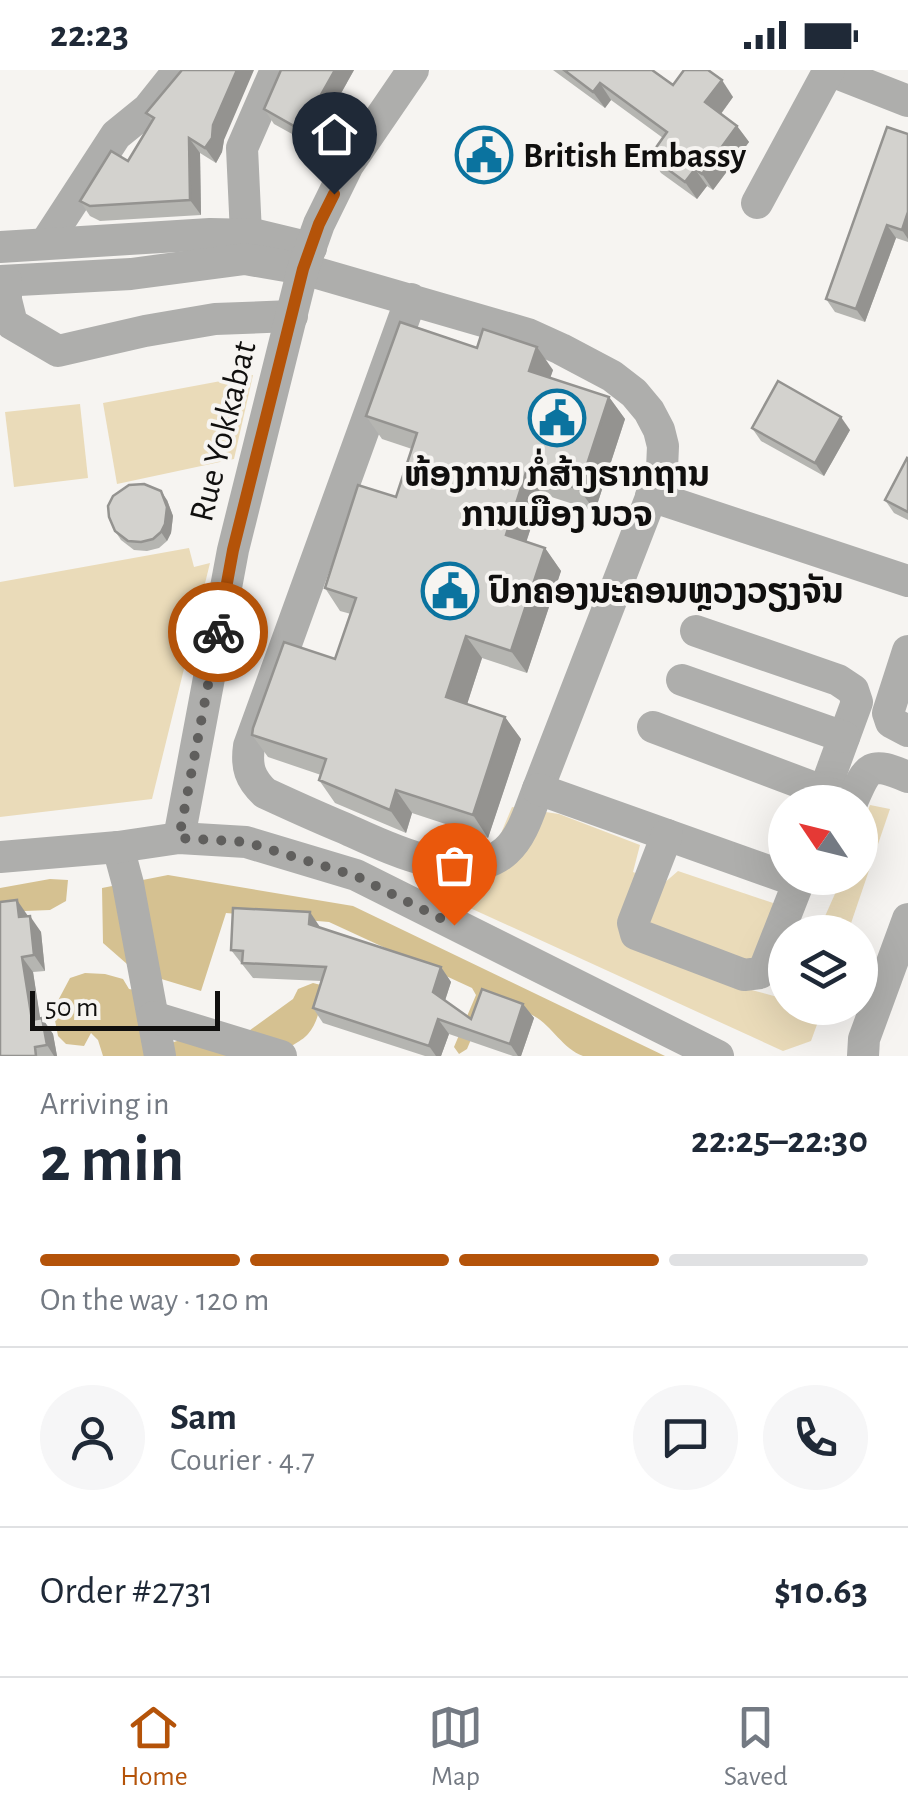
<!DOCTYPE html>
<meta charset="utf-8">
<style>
body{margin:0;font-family:"Alegreya Sans","Noto Sans Lao",sans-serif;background:#f6f6f7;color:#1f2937;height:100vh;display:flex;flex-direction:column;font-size:38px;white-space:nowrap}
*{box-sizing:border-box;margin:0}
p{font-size:32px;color:#747a83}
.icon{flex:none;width:55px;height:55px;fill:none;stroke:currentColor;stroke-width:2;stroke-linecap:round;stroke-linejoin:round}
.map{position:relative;height:986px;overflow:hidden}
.details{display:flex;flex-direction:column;background:#fff;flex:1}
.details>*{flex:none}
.needle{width:65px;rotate:305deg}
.tools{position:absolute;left:768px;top:715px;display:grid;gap:20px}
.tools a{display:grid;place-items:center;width:110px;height:110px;border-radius:50%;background:#fff;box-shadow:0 10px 40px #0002;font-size:50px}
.scale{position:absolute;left:30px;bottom:25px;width:190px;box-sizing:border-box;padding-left:10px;border:5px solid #100f0e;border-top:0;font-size:28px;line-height:35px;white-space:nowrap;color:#100f0e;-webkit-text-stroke:8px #f6f4f1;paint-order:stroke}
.pin{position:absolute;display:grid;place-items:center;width:85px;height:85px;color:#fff;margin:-102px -42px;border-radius:50% 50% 50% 0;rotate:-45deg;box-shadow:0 0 10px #0007}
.pin .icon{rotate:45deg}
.courier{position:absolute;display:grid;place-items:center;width:100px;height:100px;margin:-50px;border:8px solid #b45309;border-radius:50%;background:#fff;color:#222;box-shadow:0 2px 12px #0007}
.summary em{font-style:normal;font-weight:700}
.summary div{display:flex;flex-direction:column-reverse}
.summary{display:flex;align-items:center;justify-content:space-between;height:170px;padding:0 40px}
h1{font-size:65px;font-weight:700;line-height:75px}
.bar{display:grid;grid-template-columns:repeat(4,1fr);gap:15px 10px;align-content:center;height:120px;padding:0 40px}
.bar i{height:12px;border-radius:8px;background:#e0e1e3}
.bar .current{background:#b45309}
.bar p{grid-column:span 4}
.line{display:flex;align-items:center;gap:25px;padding:0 40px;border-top:2px solid #e0e1e3}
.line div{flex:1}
.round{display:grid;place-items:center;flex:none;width:105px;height:105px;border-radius:52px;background:#f6f6f7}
.status{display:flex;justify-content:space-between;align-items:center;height:70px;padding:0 50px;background:#fff;direction:ltr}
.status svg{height:28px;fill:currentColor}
.tabs{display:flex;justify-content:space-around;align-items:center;height:140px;border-top:2px solid #e0e1e3;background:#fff;font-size:28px;color:#747a83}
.tabs a{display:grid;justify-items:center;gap:5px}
.tabs .current{color:#b45309}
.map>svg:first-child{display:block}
</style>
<div class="status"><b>22:23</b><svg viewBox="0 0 49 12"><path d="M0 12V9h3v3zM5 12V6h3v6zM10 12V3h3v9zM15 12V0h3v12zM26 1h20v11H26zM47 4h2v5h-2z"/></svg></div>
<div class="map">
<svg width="908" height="986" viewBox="0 0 908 986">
<rect width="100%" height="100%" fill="#f6f4f1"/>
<g fill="#eadbb9">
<path d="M 253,305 L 234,389 L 117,414 L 103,333 Z"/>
<path d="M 80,334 L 88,408 L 14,417 L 5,342 Z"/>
<path d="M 189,478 L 194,497 L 210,493 L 152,729 L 0,747 L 0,512 Z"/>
<path d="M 870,735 L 890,739 L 848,862 L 818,862 L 842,808 L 860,808 L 860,760 Z"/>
<path d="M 512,737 L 559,744 L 640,775 L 633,802 L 663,814 L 678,801 L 776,834 L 744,918 L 785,929 L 785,938 L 823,938 L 811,971 L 783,981 L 470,838 Z"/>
</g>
<g fill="#d5c191">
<path d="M 168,805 L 353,836 L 665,986 L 583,986 C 563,979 552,956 534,946 C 520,938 503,934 488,929 L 467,979 L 459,984 L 454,977 L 476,925 L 472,918 L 329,852 L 226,843 L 201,921 L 135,901 L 103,873 L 102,818 Z"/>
<path d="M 50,809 L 68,810 L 66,831 L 50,840 L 0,842 L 0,818 Z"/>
<path d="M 85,903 L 105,904 L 123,909 L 129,919 L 135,920 L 154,986 L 103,986 L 98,970 L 91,963 L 84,976 L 66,974 L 58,966 L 53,940 L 70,908 Z"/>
<path d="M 313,913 L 325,916 C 321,931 319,952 308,964 C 299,974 290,973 283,986 L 173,986 L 171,973 L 186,968 L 224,979 L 293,929 L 298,919 Z"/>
</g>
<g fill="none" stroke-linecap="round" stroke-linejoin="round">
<g stroke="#aeaeac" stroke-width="32">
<path d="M 829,0 L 908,31"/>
<path d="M 757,133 L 829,0"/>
<path d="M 246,164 L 242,78 L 276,0"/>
<path d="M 45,174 L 116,65 L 148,39 L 179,0"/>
<path d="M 0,177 L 210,164 L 257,165 L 311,178"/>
<path d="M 0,211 L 131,204 L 245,189 L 303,199 L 528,264 L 561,279 L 612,306 L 634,323 L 649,341 L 659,360 L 663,376 L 662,399 L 538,719 C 530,739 523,766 506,781 C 466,818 384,776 344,758 C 317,747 291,735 265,723 C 250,709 246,697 249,676 L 411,229"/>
<path d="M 6,211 L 6,230 L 12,254 L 58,281 L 145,261 L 215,249 L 292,246"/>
<path d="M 651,426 L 908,511"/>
<path d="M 696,561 L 838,610 L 853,620 L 857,632 L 824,722"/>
<path d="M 908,581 L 888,643 L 891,652 L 908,661"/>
<path d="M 682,610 L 844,667"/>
<path d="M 653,657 L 852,732"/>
<path d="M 538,719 L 785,807"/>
<path d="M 852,732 C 868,695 870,691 908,707"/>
<path d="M 667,765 L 633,853 L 636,864 L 744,905 L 760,903 L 766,895 L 799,811"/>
<path d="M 179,768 L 233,480 L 303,199 L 319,154 L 348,95 L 413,0"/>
<path d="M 118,777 L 128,814 L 160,986"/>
<path d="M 0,787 L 118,777 L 179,768 L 246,772 L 356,805 L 718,986"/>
<path d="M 153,947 L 281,986"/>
<path d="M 863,986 L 864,969 L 908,849"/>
</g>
</g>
<g fill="#b5b5b1">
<path d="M 281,0 L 354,0 L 312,75 L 274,54 L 264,39 Z"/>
<path d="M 553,0 L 652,0 L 673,15 L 733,27 L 721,44 L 737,56 L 749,72 L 713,120 L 707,116 L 697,129 L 661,103 L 650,86 L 663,68 L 611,30 L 605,38 Z"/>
<path d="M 146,43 L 224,70 L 222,82 L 216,93 L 200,83 L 201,145 L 100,151 L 90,146 L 80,131 L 128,91 L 152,52 Z"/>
<path d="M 908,64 L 908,172 L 896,168 L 865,252 L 835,242 L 826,229 Z"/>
<path d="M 477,278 L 553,300 L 550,308 L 609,327 L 625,349 L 595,441 L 542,424 L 526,472 L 545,478 L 561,501 L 527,603 L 482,588 L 467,634 L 505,647 L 521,669 L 488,768 L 412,743 L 406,763 L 335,733 L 319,710 L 321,705 L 268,687 L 252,665 L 335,589 L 351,544 L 340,541 L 325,518 L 396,427 L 412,379 L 382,369 L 366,346 Z"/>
<path d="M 752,358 L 850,360 L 824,406 L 761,371 Z"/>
<path d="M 908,389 L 908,450 L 894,443 L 885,430 Z"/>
<path d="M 167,430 L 173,446 L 171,463 L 167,471 L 159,478 L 147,481 L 134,480 L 121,470 L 115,461 Z"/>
<path d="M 28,846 L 41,862 L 45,901 L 33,902 L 40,949 L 42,948 L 53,964 L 57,986 L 0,986 Z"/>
<path d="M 231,880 L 441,897 L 451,912 L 445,930 L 471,949 L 523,934 L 534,948 L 521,986 L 513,986 L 449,964 L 441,986 L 425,986 L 323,953 L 313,938 L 322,911 L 253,908 Z"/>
</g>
<g fill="#949390">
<path d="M 237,0 L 254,0 L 224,70 L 222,82 L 216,93 L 205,78 L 213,55 Z"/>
<path d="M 335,0 L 354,0 L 312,75 L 301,60 Z"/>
<path d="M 722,10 L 733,27 L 717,49 L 705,32 Z"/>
<path d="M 600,13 L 611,30 L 605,38 L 593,22 Z"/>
<path d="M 737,56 L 749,72 L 713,120 L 702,104 Z"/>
<path d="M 189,68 L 200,83 L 201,145 L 190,130 Z"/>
<path d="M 695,99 L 707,116 L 697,129 L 685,112 Z"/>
<path d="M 908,142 L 908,169 L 902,160 Z"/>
<path d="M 887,155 L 896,168 L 865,252 L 856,239 Z"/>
<path d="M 537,277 L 553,300 L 545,323 L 529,301 Z"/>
<path d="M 609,327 L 625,349 L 595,441 L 579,419 Z"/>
<path d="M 841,347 L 850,360 L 824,406 L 815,393 Z"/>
<path d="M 526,402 L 542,424 L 521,488 L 506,465 Z"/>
<path d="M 161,421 L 167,430 L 173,446 L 171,463 L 167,471 L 161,462 Z"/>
<path d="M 545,478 L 561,501 L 527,603 L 511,581 Z"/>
<path d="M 466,566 L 482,588 L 462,650 L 446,627 Z"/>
<path d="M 505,647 L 521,669 L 488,768 L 473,745 Z"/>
<path d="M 396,720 L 412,743 L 406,763 L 390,740 Z"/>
<path d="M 17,830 L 28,846 L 19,847 Z"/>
<path d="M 310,842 L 320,857 L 309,854 Z"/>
<path d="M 30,846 L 41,862 L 45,901 L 34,885 Z"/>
<path d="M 22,887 L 33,902 L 43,966 L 32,950 Z"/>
<path d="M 441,897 L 451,912 L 443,937 L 433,922 Z"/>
<path d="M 523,934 L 534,948 L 521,986 L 518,986 L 510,974 Z"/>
<path d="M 42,948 L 53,964 L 57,986 L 54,986 L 47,975 Z"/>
<path d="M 438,949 L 449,964 L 441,986 L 436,986 L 429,976 Z"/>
</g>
<g fill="#d3d2ce" stroke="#949390" stroke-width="2.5">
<path d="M 182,0 L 237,0 L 213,55 L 212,68 L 205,78 L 189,68 L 190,130 L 90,136 L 80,131 L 111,81 L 128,91 L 154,48 L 146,43 Z"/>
<path d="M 281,0 L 335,0 L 301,60 L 264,39 Z"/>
<path d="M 564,0 L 652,0 L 673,15 L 684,0 L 708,0 L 722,10 L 705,32 L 737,56 L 702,104 L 695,99 L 685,112 L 650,86 L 667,62 L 600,13 L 593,22 Z"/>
<path d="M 887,57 L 908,64 L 908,142 L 902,160 L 887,155 L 856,239 L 826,229 Z"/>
<path d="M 400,252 L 477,278 L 483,259 L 537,277 L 529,301 L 609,327 L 579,419 L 526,402 L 506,465 L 545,478 L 511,581 L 466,566 L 446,627 L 505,647 L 473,745 L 396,720 L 390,740 L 319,710 L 326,689 L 252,665 L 253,658 L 284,572 L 335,589 L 356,528 L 325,518 L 358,415 L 396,427 L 417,363 L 366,346 Z"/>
<path d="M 778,311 L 841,347 L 815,393 L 752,358 Z"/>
<path d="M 907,388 L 908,389 L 908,442 L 885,430 Z"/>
<path d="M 144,414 L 161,421 L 167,437 L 165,454 L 161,462 L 153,469 L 141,472 L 128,471 L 115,461 L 109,447 L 108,436 L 113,426 L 129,415 Z"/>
<path d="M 17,830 L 19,847 L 30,846 L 34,885 L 22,887 L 32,950 L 42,948 L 47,975 L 35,977 L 36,986 L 0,986 L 0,832 Z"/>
<path d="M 233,838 L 310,842 L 309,854 L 441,897 L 433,922 L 471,949 L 482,919 L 523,934 L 510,974 L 438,949 L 429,976 L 313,938 L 326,897 L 242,893 L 243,881 L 231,880 Z"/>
</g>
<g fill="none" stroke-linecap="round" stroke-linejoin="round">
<path stroke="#605f5d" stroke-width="10" stroke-dasharray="0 18" d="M 218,562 L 179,768 L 246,772 L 356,806 L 454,855"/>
<path stroke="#b45309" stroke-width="12" d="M 218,562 L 233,480 L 303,199 L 319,154 L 334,124"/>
</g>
<defs>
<g id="civic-ring" transform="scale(2.875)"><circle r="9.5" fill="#f6f4f1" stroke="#0b739f" stroke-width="1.5"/><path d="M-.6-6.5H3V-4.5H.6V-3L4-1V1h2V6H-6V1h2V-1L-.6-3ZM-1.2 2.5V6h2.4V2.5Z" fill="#0b739f"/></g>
</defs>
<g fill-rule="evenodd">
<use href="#civic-ring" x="484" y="85"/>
<use href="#civic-ring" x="557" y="348"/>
<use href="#civic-ring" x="450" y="521"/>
</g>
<g text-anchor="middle" stroke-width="8" stroke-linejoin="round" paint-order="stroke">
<g font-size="35" font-weight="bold" fill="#100f0e" stroke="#f6f4f1" text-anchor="start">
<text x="523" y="97">British Embassy</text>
<text x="557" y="416" text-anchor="middle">ຫ້ອງການ ກໍ່ສ້າງຮາກຖານ<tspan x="557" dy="40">ການເມືອງ ນວຈ</tspan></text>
<text x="489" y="533">ປົກຄອງນະຄອນຫຼວງວຽງຈັນ</text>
</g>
<g font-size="35" fill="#100f0e" stroke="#f6f4f1">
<text transform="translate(222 361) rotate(-76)" y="12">Rue Yokkabat</text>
</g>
</g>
</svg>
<div class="tools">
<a><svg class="needle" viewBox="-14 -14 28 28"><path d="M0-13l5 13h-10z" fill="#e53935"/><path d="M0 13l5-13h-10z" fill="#747a83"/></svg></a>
<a><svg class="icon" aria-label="layers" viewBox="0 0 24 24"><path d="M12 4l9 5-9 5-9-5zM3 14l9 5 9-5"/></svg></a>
</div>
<div class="scale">50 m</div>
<div class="pin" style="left:454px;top:855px;background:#ea580c"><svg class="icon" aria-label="bag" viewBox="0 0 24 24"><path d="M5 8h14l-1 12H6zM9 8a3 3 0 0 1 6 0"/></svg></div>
<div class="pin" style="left:334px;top:124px;background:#1f2937"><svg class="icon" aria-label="home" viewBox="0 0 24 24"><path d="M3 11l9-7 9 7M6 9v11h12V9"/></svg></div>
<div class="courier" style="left:218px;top:562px"><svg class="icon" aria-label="bike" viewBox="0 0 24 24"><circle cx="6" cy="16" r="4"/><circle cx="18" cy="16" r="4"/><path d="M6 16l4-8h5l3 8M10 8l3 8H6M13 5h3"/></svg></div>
</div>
<section class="details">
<div class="summary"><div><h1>2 min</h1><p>Arriving in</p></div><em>22:25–22:30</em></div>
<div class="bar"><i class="current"></i><i class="current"></i><i class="current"></i><i></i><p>On the way · 120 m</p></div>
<div class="line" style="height:180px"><a class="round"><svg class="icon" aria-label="person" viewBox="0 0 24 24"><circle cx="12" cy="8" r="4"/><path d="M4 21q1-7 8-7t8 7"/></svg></a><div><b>Sam</b><p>Courier · 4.7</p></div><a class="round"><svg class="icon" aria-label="chat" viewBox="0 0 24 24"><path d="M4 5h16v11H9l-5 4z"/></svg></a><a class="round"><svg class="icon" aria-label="phone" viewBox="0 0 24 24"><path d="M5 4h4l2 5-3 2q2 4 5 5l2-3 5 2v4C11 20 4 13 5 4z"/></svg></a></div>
<div class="line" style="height:130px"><div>Order #2731</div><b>$10.63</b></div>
</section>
<nav class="tabs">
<a class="current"><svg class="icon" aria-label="home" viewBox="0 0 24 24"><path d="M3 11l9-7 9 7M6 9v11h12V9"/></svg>Home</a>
<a><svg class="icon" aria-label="map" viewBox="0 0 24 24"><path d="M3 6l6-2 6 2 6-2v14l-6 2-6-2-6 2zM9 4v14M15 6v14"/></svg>Map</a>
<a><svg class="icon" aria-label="saved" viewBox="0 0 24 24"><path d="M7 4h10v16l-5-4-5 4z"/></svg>Saved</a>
</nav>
